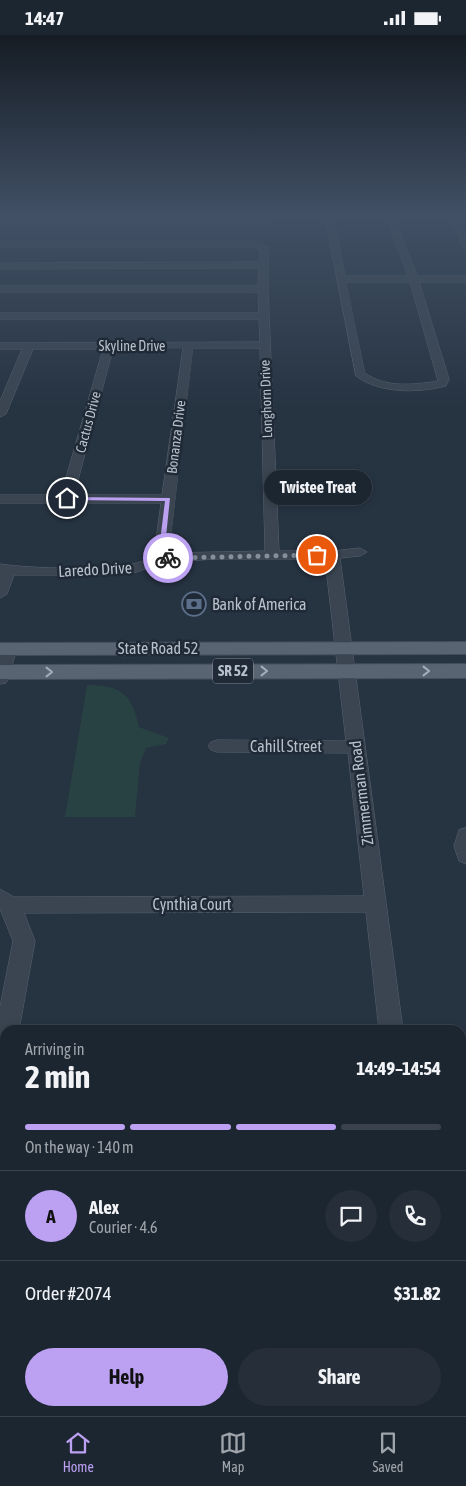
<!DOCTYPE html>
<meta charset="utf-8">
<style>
body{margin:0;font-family:"Asap Condensed",sans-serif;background:#252e39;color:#f1f3f6;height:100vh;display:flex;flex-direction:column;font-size:19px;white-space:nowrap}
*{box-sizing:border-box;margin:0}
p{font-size:16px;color:#a0a5ab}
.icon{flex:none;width:28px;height:28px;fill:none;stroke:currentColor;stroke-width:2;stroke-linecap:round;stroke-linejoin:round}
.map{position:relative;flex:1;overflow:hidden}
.drawer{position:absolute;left:0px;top:990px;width:466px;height:391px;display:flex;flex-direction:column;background:#1c2631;border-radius:15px 15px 0 0;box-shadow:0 2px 8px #0003,0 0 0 1px #3a434d}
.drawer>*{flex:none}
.pin{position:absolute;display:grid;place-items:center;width:42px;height:42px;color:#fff;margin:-21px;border:2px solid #fff;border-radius:50%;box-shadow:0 1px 5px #0007}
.courier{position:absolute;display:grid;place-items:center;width:50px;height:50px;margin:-25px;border:4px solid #bca0f2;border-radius:50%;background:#fff;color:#222;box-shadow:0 1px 6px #0007}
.bubble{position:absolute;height:35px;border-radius:18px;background:#1c2631;box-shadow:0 2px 8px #0003,0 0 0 1px #3a434d;font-size:16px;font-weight:700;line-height:35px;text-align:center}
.head em{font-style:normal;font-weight:700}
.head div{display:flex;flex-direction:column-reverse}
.head{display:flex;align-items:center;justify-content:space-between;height:85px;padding:0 25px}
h1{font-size:32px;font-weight:700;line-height:38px}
.bar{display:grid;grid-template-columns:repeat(4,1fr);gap:8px 5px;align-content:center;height:60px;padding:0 25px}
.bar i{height:6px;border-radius:4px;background:#3a434d}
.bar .on{background:#bca0f2}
.bar p{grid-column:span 4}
.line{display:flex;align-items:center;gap:12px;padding:0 25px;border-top:1px solid #3a434d}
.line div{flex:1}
.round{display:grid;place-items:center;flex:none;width:52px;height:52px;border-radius:26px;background:#252e39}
.cta{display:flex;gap:10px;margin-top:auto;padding:10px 25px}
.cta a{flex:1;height:58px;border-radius:30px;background:#bca0f2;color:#111;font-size:20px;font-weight:700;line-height:58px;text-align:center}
.cta a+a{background:#252e39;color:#f1f3f6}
.status{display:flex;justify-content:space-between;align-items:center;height:35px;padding:0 25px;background:#1c2631;direction:ltr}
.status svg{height:14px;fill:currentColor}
.dock{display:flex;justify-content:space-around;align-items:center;height:70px;border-top:1px solid #3a434d;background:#1c2631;font-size:14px;color:#a0a5ab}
.dock a{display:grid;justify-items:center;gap:2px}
.dock .on{color:#bca0f2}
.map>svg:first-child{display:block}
</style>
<div class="status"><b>14:47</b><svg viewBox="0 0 49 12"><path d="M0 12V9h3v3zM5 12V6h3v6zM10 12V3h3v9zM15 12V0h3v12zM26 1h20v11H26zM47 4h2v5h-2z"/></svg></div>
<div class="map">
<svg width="466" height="1381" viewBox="0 0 466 1381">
<rect width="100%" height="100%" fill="#263341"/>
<path fill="#284142" d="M 87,650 C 121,650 132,659 139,692 L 169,703 L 166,709 L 146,713 L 140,728 L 135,782 L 65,782 Z"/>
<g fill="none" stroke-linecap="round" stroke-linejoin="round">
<g stroke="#58636e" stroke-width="1">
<g id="minor">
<path d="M 325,181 L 333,181 L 345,241 L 408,241 L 386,181 L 394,181 L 417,241 L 466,241 L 466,247 L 419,247 L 449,344 L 446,351 C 418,358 380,359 356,341 ZM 346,247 L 410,247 L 438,346 C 414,350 385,353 365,338 Z"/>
<path d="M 441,181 L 457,181 L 466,201 L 466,214 L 462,211 L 451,185 Z"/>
<path d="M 0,187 L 267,187 L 271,189 L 267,191 L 0,191 Z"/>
<path d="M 0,206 L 251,206 L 268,212 L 268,254 L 279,516 L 332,516 L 360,513 L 367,517 L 360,521 L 340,523 L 403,995 L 379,995 L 366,877 L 24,878 L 35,906 L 19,995 L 5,995 L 5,1042 L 0,1044 L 0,972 L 13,906 L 0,874 L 0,854 L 14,862 L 364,861 L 348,718 L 217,717 L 211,715 L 208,711 L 211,707 L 217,705 L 346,706 L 325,524 L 218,524 L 163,527 L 137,537 L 108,540 L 14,540 L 7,559 L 0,563 L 0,529 C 35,534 98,535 132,529 C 140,528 147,524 154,521 L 161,468 L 0,468 L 0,460 L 61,460 L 103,314 L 33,314 L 6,379 L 0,382 L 0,366 L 22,314 L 0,314 L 0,308 L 260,307 L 259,284 L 0,284 L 0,278 L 259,278 L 258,257 L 0,257 L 0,251 L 258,251 L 259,233 L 0,234 L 0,228 L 259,227 L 260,214 L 251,212 L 0,212 ZM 183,313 L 162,460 L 74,460 L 113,314 ZM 193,313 L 260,313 L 265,516 L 169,518 Z"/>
<path d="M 9,609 L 17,614 L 8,644 L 6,648 L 0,649 L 0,617 L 3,611 Z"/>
<path d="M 466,793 L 466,829 L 459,826 L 454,811 L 459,795 Z"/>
<rect x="426" y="1376" width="30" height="5"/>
</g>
</g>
<g stroke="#444e5a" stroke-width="2">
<g id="major">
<path d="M 466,607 L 466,619 L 0,620 L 0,608 Z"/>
<path d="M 466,629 L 466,643 L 0,644 L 0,630 Z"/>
</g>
</g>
<use href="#minor" fill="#3a4551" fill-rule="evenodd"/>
<use href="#major" fill="#586471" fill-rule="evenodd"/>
</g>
<defs><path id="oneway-chevron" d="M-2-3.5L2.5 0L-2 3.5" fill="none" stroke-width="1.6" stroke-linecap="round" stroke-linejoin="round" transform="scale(1.25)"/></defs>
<g stroke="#a4aeb9">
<use href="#oneway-chevron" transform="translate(264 636)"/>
<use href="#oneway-chevron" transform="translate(426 636)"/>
<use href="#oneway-chevron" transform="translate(49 637)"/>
</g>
<linearGradient id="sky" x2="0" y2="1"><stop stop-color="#151c24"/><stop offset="0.48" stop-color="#415065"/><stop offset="1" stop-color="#415065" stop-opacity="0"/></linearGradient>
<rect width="466" height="374" fill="url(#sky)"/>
<path fill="#bca0f2" d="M 65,462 L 170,463 L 164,521 L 171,523 L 161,525 L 158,523 L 165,466 L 67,465 Z"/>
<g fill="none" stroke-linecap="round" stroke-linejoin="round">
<path stroke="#848f9b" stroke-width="5" stroke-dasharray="0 9" d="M 168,523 L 317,520"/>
</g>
<defs>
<g id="bank-ring" transform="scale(1.25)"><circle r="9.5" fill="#1f2a36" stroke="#5c6f8a" stroke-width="1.5"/><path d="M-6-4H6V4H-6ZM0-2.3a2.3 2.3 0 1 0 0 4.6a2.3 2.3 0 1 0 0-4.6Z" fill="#5c6f8a"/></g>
</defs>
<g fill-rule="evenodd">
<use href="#bank-ring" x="194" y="569"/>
</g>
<g text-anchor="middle" stroke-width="5" stroke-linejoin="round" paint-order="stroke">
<g font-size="14" fill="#b7c0cb" stroke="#1f2a36">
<text x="132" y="316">Skyline Drive</text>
<text transform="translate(266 364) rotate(-92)" y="5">Longhorn Drive</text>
<text transform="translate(88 387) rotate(-75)" y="5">Cactus Drive</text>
<text transform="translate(176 402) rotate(-83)" y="5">Bonanza Drive</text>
</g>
<rect fill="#1f2a36" stroke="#89939e" stroke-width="1" x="213" y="623.5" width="40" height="25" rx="4"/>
<g font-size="15" font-weight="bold" fill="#b7c0cb">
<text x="233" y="641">SR 52</text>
</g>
<g font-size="16" fill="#b7c0cb" stroke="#1f2a36">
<text transform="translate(95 534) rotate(-3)" y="6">Laredo Drive</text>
<text x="158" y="619">State Road 52</text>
<text x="286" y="717">Cahill Street</text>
<text transform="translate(361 758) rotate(-97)" y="6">Zimmerman Road</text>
<text x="192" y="875">Cynthia Court</text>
</g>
<g font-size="16" fill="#b7c0cb" stroke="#1f2a36" text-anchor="start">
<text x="212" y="575">Bank of America</text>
</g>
</g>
</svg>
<div class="pin" style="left:317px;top:520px;background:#ea580c"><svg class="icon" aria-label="bag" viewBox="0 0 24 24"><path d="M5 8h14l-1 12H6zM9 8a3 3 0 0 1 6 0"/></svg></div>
<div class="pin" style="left:67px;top:463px;background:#1f2937"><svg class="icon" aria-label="home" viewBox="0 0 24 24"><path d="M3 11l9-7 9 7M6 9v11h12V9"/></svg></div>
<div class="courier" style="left:168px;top:523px"><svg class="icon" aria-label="bike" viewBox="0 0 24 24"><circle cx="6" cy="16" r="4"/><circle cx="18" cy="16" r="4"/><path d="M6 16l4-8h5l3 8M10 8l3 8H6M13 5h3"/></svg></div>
<div class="bubble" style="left:264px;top:435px;width:108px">Twistee Treat</div>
<section class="drawer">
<div class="head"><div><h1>2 min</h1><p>Arriving in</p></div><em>14:49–14:54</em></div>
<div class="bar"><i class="on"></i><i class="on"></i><i class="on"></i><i></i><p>On the way · 140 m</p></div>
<div class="line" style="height:90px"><b class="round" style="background:#bca0f2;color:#111">A</b><div><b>Alex</b><p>Courier · 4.6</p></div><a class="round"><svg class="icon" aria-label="chat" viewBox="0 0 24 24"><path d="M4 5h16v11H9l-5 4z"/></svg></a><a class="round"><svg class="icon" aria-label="phone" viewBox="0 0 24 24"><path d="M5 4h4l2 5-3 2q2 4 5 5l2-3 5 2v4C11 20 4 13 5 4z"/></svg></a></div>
<div class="line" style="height:65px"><div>Order #2074</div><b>$31.82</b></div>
<div class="cta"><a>Help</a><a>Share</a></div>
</section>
</div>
<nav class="dock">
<a class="on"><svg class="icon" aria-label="home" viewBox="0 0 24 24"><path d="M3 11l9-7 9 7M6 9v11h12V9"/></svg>Home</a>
<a><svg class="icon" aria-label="map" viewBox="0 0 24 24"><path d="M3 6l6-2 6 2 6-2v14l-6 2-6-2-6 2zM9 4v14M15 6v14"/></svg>Map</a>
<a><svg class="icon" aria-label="saved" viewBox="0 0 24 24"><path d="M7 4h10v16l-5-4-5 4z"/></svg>Saved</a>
</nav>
